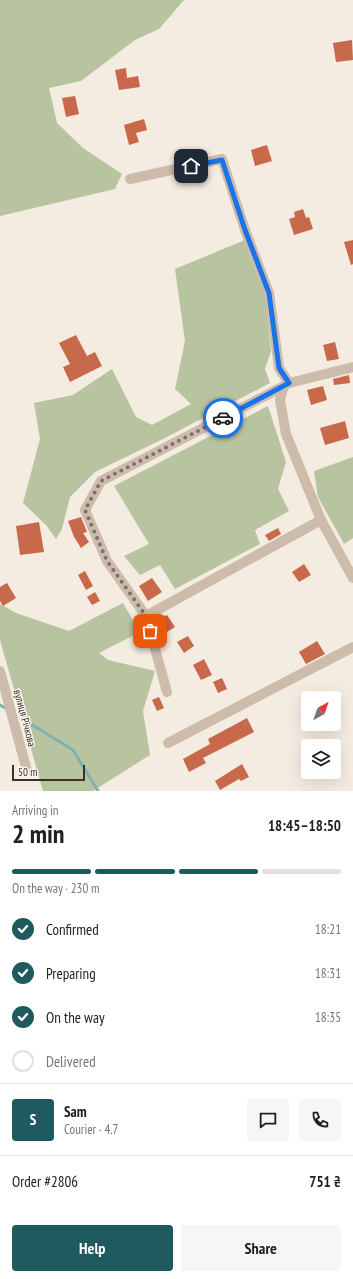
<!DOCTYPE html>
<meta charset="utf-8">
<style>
body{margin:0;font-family:"PT Sans Narrow",sans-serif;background:#f6f6f6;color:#202124;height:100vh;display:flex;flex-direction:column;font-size:15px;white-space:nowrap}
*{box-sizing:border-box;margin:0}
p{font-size:13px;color:#757577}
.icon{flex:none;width:22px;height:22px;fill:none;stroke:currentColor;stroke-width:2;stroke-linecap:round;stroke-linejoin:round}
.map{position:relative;height:791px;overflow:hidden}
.panel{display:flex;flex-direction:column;background:#fff;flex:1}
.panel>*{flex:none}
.needle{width:26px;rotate:40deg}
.fabs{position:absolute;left:301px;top:691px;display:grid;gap:8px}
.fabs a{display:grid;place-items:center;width:40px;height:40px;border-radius:4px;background:#fff;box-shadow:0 4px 16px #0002;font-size:20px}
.scale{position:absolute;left:12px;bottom:10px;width:73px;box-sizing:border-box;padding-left:4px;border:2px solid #3b302b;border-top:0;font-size:11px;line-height:14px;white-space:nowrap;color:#3b302b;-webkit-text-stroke:3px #fbf5ee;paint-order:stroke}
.pin{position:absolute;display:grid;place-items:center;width:34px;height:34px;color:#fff;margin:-17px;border-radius:8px;box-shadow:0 2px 6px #0006}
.courier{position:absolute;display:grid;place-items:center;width:40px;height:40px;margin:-20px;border:3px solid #1a73e8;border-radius:50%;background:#fff;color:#222;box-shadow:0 1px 5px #0007}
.summary em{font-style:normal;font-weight:700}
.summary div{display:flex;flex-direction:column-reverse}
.summary{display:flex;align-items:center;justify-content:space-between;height:68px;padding:0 12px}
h1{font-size:26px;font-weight:700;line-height:30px}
.bar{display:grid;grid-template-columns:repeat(4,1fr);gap:6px 4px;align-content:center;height:48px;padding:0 12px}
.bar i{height:5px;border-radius:3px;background:#e0e0e0}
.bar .selected{background:#1f5a5e}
.bar p{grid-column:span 4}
.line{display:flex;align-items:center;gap:10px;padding:0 12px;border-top:1px solid #e0e0e0}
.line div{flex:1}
.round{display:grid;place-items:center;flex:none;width:42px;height:42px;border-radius:4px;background:#f6f6f6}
ol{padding:0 12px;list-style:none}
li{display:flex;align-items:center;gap:12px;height:44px}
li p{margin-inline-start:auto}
li .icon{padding:4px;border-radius:50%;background:#1f5a5e;color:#fff;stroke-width:4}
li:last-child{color:#757577}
li i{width:22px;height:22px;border:2px solid #e0e0e0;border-radius:50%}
.cta{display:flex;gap:8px;margin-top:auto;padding:8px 12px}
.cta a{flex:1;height:46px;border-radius:4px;background:#1f5a5e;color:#fff;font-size:16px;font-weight:700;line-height:46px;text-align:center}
.cta a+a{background:#f6f6f6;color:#202124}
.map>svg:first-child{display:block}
</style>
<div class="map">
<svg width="353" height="791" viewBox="0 0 353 791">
<rect width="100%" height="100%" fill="#f4ebe1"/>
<g fill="#b8c4a0">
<path d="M 0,0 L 184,0 L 159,29 L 135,40 L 81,81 L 49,88 L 57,123 L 83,148 L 122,174 L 115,189 L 0,216 Z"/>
<path d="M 245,240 L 263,278 L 271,351 L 265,369 L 270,383 L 165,438 L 95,472 L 70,497 L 62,529 L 56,539 L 46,525 L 23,503 L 40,439 L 34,403 L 73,395 L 112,369 L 136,417 L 152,425 L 191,404 L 175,389 L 185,341 L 175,269 Z"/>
<path d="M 268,406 L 286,462 L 278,489 L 289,511 L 255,530 L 260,544 L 175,589 L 160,565 L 140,575 L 124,556 L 149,544 L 114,486 Z"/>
<path d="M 353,457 L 353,538 L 344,544 L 318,497 L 314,471 Z"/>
<path d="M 123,603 L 140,632 L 99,653 L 108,660 L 155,671 L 143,711 L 150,755 L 93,791 L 43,791 L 0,640 L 0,604 L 16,613 L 69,631 Z"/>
</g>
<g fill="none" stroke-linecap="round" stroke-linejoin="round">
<g stroke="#7fb0b2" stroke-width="3">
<path d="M 0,705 L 7,709"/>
<path d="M 26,721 L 73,750 L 98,791"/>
</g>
</g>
<g fill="#c8694b">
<path d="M 352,40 L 353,60 L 336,62 L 333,43 Z"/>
<path d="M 126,68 L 127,78 L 138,76 L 140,87 L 119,90 L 115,70 Z"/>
<path d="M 75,96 L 79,114 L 66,117 L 62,98 Z"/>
<path d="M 144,119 L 147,130 L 136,133 L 139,142 L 129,145 L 124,125 Z"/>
<path d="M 267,145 L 272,161 L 255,166 L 251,150 Z"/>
<path d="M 303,209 L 306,218 L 309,217 L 313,229 L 294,235 L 289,219 L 295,217 L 294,212 Z"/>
<path d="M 353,240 L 353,264 L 351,265 L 344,242 Z"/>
<path d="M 76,335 L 87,356 L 95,352 L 102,366 L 70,382 L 63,367 L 70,364 L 59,343 Z"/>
<path d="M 335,342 L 339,359 L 327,361 L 323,345 Z"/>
<path d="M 349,375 L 350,383 L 334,385 L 333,379 Z"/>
<path d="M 323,386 L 327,400 L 311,405 L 307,390 Z"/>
<path d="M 345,421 L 349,438 L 325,445 L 320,428 Z"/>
<path d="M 81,517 L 87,532 L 83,533 L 89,542 L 81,548 L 74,537 L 68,521 Z"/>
<path d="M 39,522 L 44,552 L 20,555 L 16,526 Z"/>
<path d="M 278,528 L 281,534 L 269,541 L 265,535 Z"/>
<path d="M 304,564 L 311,575 L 299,582 L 292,572 Z"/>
<path d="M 85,571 L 93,586 L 86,590 L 78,575 Z"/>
<path d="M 152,578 L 162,592 L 148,601 L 139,586 Z"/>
<path d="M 7,583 L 16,598 L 3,606 L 0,601 L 0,587 Z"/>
<path d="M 95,592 L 100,601 L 92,605 L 87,597 Z"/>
<path d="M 167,615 L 175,627 L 165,633 L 157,621 Z"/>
<path d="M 188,636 L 194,646 L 184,653 L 177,642 Z"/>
<path d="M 317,641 L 325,654 L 306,664 L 299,652 Z"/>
<path d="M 204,659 L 212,675 L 201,680 L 193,665 Z"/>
<path d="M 222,678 L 227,689 L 218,693 L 213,682 Z"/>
<path d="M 159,697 L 164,708 L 157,711 L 152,700 Z"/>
<path d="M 247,718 L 254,732 L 203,758 L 206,763 L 189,772 L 183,759 L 210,744 L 208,739 Z"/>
<path d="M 242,764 L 249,777 L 241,781 L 239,779 L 220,790 L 215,781 Z"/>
</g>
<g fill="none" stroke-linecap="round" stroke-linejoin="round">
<g stroke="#cdbbac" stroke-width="10">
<path d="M 130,179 L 222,159 L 245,230 L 269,293 L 279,368 L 289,383"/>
<path d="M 353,367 L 289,383 L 284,386 L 280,400 L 286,434 L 321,520 L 353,578"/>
<path d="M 146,616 L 321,520"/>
<path d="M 0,671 L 27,771"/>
<path d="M 167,692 L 146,616 L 107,561 L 85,510 L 101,481 L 284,386"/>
<path d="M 168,743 L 353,647"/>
</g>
</g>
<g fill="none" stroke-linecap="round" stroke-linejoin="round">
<path stroke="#7c716b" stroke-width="4" stroke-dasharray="0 7.2" d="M 150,631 L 146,616 L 107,561 L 85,510 L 101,481 L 223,418"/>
<path stroke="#1a73e8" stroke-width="5" d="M 191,166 L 222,160 L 245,230 L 269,293 L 279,368 L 289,383 L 223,418"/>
</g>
<g text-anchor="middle" stroke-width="3" stroke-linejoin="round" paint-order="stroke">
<g font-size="11" fill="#3b302b" stroke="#fbf5ee">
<text transform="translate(25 718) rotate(75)" y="4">вулиця Річкова</text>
</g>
</g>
</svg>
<div class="fabs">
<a><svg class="needle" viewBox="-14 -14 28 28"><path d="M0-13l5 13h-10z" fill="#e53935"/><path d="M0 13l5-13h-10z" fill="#757577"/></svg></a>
<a><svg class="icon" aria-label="layers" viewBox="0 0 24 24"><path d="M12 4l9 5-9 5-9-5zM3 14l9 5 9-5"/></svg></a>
</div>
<div class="scale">50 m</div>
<div class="pin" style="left:150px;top:631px;background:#ea580c"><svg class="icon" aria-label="bag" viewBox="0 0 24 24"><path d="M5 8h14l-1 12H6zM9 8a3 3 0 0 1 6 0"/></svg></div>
<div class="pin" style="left:191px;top:166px;background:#1f2937"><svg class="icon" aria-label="home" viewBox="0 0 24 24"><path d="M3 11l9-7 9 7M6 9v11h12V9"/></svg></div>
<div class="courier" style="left:223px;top:418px"><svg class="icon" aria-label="car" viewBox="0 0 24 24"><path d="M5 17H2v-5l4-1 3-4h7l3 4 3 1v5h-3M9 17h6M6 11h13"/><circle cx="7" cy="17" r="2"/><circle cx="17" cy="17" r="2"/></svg></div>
</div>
<section class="panel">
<div class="summary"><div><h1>2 min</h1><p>Arriving in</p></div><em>18:45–18:50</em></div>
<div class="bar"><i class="selected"></i><i class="selected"></i><i class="selected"></i><i></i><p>On the way · 230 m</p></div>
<ol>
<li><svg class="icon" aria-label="check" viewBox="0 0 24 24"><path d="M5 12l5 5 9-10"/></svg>Confirmed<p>18:21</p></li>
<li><svg class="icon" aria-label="check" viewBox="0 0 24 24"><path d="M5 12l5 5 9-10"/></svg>Preparing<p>18:31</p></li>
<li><svg class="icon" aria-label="check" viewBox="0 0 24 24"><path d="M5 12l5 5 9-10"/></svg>On the way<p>18:35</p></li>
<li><i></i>Delivered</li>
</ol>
<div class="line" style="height:72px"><b class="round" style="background:#1f5a5e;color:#fff">S</b><div><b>Sam</b><p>Courier · 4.7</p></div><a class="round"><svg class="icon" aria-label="chat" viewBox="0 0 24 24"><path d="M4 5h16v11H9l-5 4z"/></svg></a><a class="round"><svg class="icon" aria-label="phone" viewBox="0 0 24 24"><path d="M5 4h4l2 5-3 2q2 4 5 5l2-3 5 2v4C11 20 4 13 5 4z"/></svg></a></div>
<div class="line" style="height:52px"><div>Order #2806</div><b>751 ₴</b></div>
<div class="cta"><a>Help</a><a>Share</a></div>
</section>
